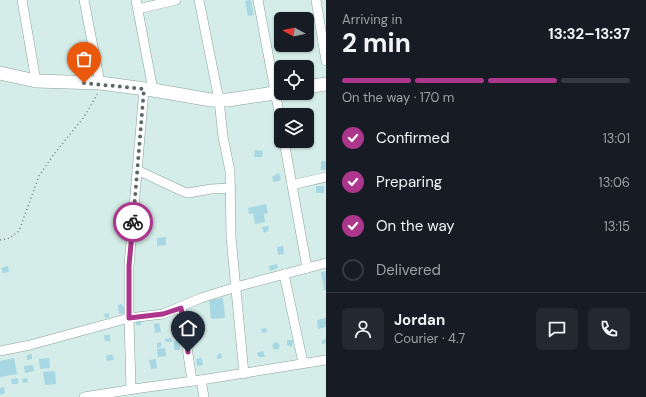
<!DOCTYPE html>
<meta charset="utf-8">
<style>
body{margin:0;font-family:"DM Sans",sans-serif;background:#242831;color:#f1f3f6;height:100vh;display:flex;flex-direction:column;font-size:15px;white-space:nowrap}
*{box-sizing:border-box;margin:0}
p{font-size:13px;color:#9ea1a6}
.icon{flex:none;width:22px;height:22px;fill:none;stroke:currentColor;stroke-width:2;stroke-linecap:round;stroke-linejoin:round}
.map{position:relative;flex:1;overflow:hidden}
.details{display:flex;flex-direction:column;background:#171b24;width:320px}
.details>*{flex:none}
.needle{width:26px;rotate:278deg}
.controls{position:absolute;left:274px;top:12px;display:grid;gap:8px}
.controls a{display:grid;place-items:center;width:40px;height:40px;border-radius:6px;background:#171b24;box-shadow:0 1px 3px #0004;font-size:20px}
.pin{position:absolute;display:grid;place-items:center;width:34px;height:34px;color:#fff;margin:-41px -17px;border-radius:50% 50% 50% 0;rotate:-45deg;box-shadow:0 0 4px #0007}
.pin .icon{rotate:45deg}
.courier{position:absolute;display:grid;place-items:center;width:40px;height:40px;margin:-20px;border:3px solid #ac368c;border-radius:50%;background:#fff;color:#222;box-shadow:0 1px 5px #0007}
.head em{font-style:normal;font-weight:700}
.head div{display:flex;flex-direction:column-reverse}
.head{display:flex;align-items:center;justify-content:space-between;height:68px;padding:0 16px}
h1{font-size:26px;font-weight:700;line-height:30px}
.bar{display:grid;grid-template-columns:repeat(4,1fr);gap:6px 4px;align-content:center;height:48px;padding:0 16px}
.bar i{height:5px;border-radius:3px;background:#363941}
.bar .current{background:#ac368c}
.bar p{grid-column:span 4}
.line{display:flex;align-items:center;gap:10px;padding:0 16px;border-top:1px solid #363941}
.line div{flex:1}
.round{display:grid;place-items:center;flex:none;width:42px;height:42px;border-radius:6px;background:#242831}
ol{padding:0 16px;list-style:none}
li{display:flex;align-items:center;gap:12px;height:44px}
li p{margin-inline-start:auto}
li .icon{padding:4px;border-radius:50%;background:#ac368c;color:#fff;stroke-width:4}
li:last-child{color:#9ea1a6}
li i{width:22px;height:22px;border:2px solid #363941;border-radius:50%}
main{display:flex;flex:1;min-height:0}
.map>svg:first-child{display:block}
</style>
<main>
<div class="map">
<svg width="326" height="397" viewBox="0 0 326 397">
<rect width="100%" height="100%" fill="#d4ede8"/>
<g fill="#a6d7e2">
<path d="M 251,0 L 254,15 L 248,16 L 245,1 Z"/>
<path d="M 255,150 L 263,151 L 262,157 L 254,157 Z"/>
<rect x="321" y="161" width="5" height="9"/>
<path d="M 279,173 L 281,180 L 274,182 L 272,177 Z"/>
<rect x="316" y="186" width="8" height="7"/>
<path d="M 266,204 L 268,213 L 264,214 L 265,222 L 255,224 L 253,213 L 249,214 L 248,208 Z"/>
<path d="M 269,226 L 268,231 L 264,233 L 262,227 Z"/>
<path d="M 166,237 L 166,245 L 157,246 L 157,238 Z"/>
<path d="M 283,246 L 284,254 L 278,255 L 277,247 Z"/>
<path d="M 277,264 L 278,268 L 270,271 L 269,266 Z"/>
<path d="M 8,266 L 9,272 L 3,273 L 1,268 Z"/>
<path d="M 326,271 L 326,290 L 324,290 L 321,272 Z"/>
<path d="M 223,298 L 225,318 L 211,319 L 209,300 Z"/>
<path d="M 122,304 L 123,307 L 126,306 L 127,313 L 119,314 L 118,305 Z"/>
<path d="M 109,313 L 109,317 L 105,318 L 104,314 Z"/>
<path d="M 326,318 L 326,327 L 318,329 L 317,320 Z"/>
<rect x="136" y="321" width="5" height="4"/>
<path d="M 159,323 L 161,332 L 155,333 L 154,324 Z"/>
<path d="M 266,328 L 267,332 L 262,333 L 261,329 Z"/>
<path d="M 104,335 L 110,335 L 110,341 L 105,341 Z"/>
<path d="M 171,338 L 172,342 L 166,342 L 165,339 Z"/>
<path d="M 326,339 L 326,343 L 322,344 L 322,340 Z"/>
<path d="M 180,340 L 180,350 L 174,350 L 174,341 Z"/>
<path d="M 287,340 L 293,340 L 292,347 L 287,345 Z"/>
<path d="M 161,342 L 161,347 L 157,348 L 157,343 Z"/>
<circle cx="276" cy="346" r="3.5"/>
<path d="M 165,348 L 166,356 L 158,357 L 157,349 Z"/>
<path d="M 263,351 L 265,357 L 259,357 L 257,353 Z"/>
<path d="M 221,353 L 222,358 L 217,359 L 217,355 Z"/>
<path d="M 32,354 L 32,359 L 27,360 L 27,355 Z"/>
<path d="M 112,354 L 114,360 L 107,361 L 106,356 Z"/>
<path d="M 14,358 L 17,374 L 0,377 L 0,361 Z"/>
<path d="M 49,358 L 50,368 L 40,369 L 39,359 Z"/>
<path d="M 202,358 L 203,365 L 197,366 L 196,359 Z"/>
<path d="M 156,359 L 157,368 L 151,369 L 149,360 Z"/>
<path d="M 33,365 L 34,371 L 25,373 L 24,366 Z"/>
<path d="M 55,371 L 56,384 L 45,385 L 43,372 Z"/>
<path d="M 18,378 L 18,384 L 12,384 L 11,379 Z"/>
<path d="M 27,378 L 28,382 L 23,383 L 22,379 Z"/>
<path d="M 4,387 L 5,393 L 0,395 L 0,388 Z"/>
</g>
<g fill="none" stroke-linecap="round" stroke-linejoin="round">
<g stroke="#89a19c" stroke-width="10">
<g id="street">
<path d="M 22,0 L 36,81"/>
<path d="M 84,0 L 100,83"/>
<path d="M 136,0 L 153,90"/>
<path d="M 199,0 L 219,100 L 223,137 L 230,171 L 231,237 L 244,374"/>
<path d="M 258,0 L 281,123"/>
<path d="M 316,0 L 326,61"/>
<path d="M 138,9 L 176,0"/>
<path d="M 284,141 L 307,268"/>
<path d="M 137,170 L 184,192 L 188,193 L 211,189 L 231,188"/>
<path d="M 292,185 L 326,177"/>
<path d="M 284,274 L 303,363"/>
<path d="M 181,307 L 192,381"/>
<path d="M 0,351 L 30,345 L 129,318 L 163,314 L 201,298 L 236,287 L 326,263"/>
<path d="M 201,380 L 204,397"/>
<path d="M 131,389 L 129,318 L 129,266 L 144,89"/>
<path d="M 84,397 L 141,388 L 201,380 L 326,360"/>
</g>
</g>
<g stroke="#89a19c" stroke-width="14">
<g id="secondary">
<path d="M 0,73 L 36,81 L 100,83 L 153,90 L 211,100 L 228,100 L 281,92"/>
<path d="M 307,87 L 326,84"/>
</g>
</g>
<path stroke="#6f807d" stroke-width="1.5" stroke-dasharray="1 3" stroke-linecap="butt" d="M 0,240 L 10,238 L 19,231 L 39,176 L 54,154 L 84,117 L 98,93"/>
<use href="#street" stroke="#fff" stroke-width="9"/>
<use href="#secondary" stroke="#fff" stroke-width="13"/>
</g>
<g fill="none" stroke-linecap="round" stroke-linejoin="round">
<path stroke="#5a6a67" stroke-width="4" stroke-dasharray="0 7.2" d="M 84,83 L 144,89 L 133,222"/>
<path stroke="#ac368c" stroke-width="5" d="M 133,222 L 129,266 L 129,318 L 163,314 L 181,308 L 188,352"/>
</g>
</svg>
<div class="controls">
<a><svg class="needle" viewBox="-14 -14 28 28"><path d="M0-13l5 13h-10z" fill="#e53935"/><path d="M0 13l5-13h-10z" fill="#9ea1a6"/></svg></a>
<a><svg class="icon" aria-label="locate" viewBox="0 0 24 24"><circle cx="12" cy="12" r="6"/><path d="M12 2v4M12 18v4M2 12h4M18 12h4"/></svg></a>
<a><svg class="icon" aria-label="layers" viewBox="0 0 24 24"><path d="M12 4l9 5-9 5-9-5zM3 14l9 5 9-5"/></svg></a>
</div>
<div class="pin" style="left:84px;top:83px;background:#ea580c"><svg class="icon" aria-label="bag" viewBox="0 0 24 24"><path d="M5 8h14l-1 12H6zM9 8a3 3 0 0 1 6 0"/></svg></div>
<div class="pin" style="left:188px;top:352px;background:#1f2937"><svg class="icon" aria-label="home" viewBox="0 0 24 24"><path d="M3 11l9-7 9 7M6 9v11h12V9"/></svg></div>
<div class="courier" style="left:133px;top:222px"><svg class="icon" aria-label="bike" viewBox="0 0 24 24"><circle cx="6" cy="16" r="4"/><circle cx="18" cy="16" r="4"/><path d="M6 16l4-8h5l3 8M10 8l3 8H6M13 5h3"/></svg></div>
</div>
<section class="details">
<div class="head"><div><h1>2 min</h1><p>Arriving in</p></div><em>13:32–13:37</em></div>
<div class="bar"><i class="current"></i><i class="current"></i><i class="current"></i><i></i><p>On the way · 170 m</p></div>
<ol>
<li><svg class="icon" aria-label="check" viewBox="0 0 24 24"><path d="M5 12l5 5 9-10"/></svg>Confirmed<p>13:01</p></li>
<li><svg class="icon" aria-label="check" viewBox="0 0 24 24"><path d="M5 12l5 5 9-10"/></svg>Preparing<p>13:06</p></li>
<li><svg class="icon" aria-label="check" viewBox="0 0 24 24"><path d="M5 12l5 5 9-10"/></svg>On the way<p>13:15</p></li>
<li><i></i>Delivered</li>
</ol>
<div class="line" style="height:72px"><a class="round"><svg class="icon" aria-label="person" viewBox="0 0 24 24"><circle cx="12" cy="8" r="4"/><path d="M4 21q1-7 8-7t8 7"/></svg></a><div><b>Jordan</b><p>Courier · 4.7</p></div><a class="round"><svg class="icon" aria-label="chat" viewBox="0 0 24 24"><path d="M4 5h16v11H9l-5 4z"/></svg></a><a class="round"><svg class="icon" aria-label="phone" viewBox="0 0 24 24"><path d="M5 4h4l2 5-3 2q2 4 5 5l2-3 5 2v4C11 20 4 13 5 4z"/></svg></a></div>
</section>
</main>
